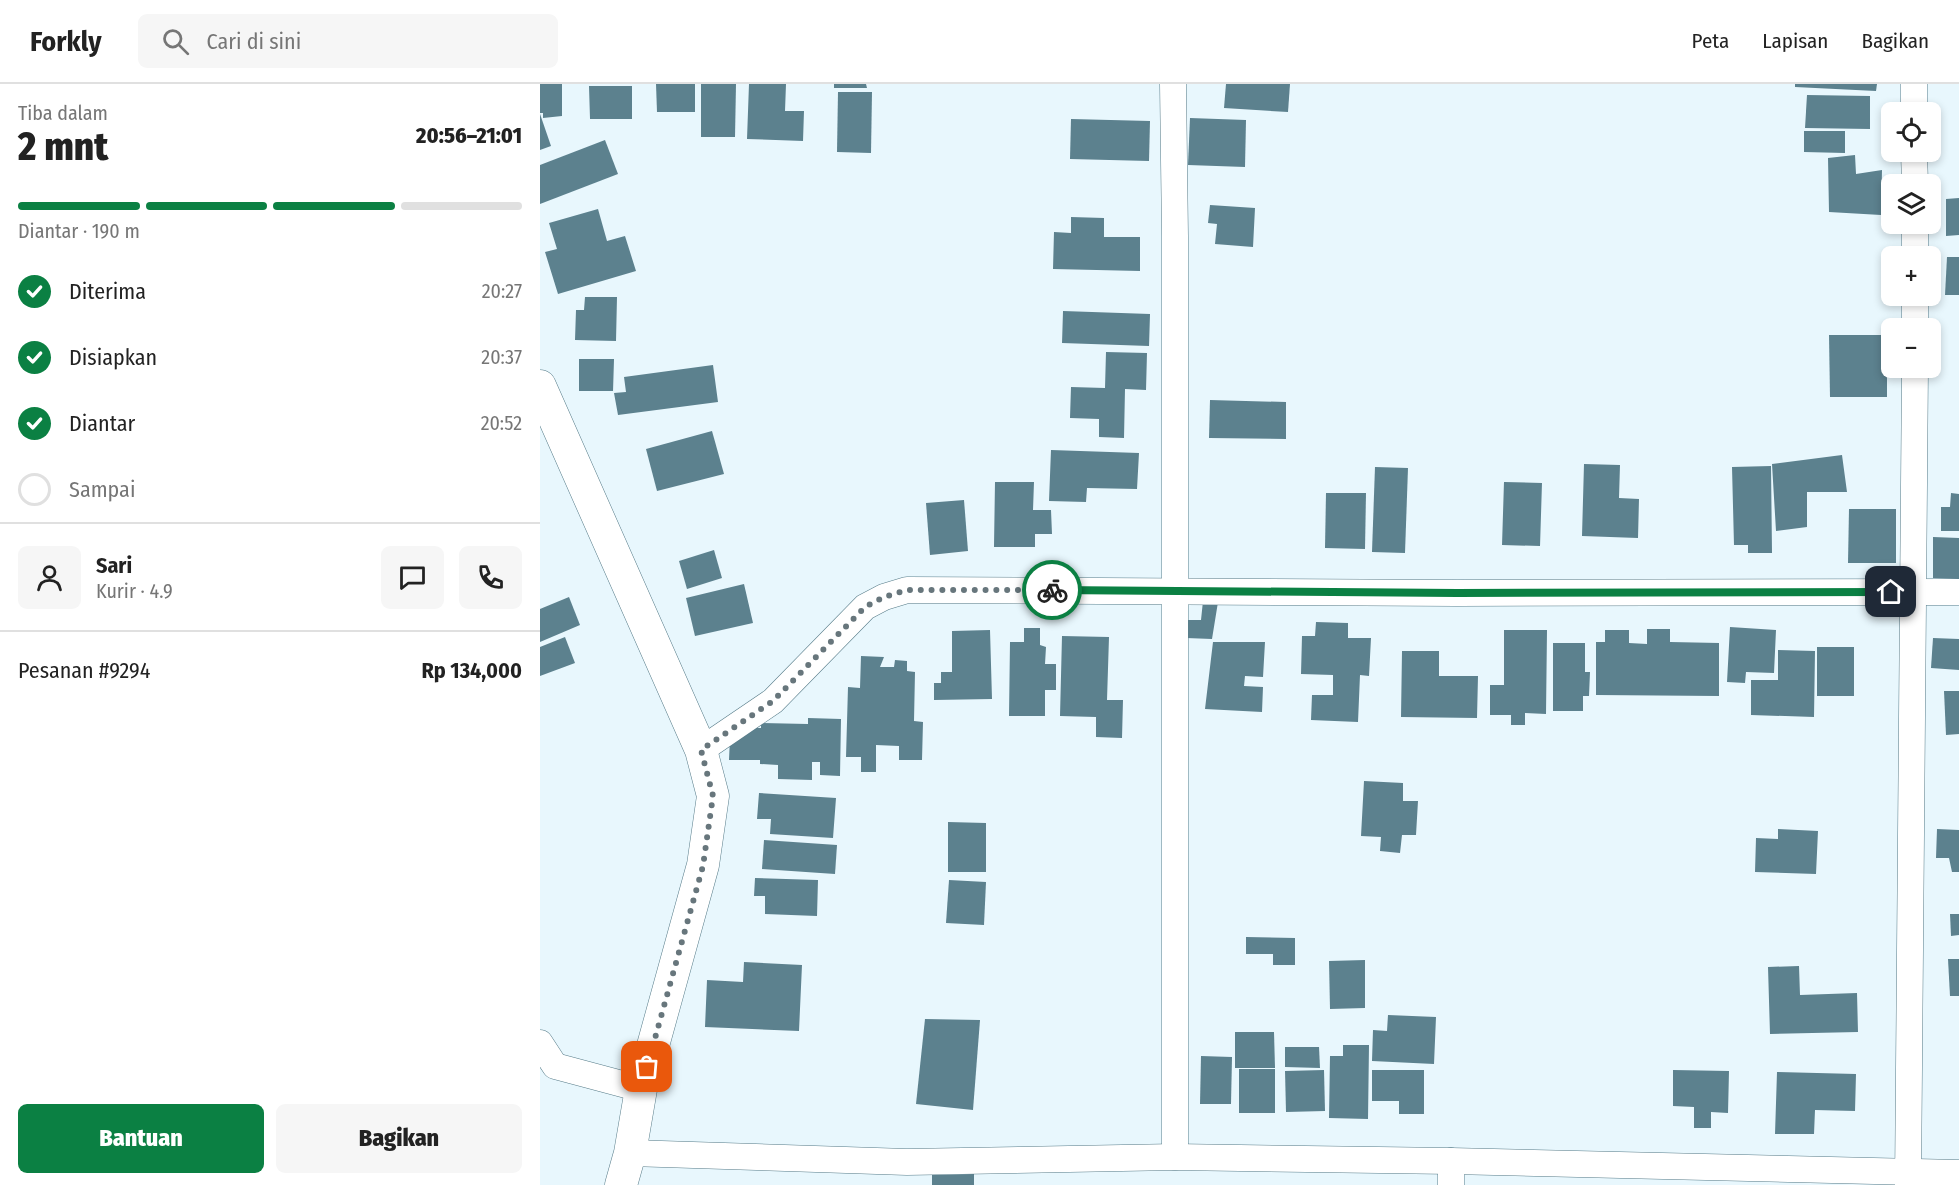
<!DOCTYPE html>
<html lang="id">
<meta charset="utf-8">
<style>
body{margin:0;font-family:"Fira Sans Condensed",sans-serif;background:#f6f6f6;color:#222;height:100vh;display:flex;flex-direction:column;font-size:22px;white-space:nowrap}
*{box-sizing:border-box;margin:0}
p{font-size:20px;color:#767676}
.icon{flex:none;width:33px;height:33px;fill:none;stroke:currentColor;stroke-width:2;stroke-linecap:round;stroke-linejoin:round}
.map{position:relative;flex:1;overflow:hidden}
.drawer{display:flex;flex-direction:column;background:#fff;width:540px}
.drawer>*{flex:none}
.buttons{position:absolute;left:1341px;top:18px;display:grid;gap:12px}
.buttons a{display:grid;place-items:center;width:60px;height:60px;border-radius:9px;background:#fff;box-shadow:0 3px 9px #0003;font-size:30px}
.pin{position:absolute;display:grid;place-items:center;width:51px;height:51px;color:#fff;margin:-26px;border-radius:12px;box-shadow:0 3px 9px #0006}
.courier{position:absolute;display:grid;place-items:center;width:60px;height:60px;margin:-30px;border:4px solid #0b8043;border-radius:50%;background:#fff;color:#222;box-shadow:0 2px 8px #0007}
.overview em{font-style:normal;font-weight:800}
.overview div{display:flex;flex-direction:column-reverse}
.overview{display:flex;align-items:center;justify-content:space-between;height:102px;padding:0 18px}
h1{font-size:39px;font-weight:800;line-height:45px}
.bar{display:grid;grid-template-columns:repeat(4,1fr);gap:9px 6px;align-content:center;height:72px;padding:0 18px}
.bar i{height:8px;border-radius:4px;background:#e0e0e0}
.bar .current{background:#0b8043}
.bar p{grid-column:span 4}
.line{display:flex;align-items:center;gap:15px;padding:0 18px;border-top:2px solid #e0e0e0}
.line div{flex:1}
.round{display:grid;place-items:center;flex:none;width:63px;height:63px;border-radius:9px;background:#f6f6f6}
ol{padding:0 18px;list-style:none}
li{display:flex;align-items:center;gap:18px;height:66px}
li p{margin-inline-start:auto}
li .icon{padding:6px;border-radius:50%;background:#0b8043;color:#fff;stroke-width:4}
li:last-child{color:#767676}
li i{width:33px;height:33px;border:3px solid #e0e0e0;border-radius:50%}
.button{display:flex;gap:12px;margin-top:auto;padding:12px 18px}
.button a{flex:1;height:69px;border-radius:9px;background:#0b8043;color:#fff;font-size:24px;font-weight:800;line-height:69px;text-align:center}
.button a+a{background:#f6f6f6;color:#222}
header{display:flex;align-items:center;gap:36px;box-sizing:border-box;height:84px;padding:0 30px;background:#fff;border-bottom:2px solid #e0e0e0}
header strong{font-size:28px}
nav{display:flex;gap:33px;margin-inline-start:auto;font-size:21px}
.search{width:420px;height:54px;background:#f6f6f6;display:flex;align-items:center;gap:15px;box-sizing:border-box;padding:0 21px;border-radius:9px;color:#767676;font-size:22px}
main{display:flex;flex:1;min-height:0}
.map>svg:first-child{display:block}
</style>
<header>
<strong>Forkly</strong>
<div class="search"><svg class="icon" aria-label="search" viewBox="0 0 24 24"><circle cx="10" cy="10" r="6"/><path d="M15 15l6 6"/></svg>Cari di sini</div>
<nav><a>Peta</a><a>Lapisan</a><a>Bagikan</a></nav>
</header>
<main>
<section class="drawer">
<div class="overview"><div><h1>2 mnt</h1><p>Tiba dalam</p></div><em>20:56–21:01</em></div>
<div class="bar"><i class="current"></i><i class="current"></i><i class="current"></i><i></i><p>Diantar · 190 m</p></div>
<ol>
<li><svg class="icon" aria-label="check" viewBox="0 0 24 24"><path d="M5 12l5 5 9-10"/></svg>Diterima<p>20:27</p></li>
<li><svg class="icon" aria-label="check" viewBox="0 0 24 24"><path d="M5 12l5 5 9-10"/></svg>Disiapkan<p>20:37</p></li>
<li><svg class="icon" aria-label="check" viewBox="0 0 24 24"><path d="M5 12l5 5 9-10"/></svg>Diantar<p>20:52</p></li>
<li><i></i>Sampai</li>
</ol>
<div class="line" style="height:108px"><a class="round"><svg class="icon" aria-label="person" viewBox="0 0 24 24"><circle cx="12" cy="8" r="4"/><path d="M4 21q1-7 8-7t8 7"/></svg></a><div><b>Sari</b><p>Kurir · 4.9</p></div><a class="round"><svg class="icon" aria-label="chat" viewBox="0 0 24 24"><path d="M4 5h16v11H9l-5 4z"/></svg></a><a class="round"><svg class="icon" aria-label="phone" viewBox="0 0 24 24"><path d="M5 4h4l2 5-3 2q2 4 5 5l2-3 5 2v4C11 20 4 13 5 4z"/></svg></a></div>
<div class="line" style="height:78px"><div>Pesanan #9294</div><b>Rp 134,000</b></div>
<div class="button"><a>Bantuan</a><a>Bagikan</a></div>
</section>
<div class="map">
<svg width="1419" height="1101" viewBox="0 0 1419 1101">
<rect width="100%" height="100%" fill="#e8f7fd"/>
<g fill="#5c818e">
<path d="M 0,0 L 22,0 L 22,32 L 3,34 L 3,29 L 0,29 Z"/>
<path d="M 116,0 L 155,0 L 155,28 L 117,28 Z"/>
<path d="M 161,0 L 196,0 L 195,53 L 161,53 Z"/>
<path d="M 209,0 L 246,0 L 245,27 L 264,27 L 263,57 L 207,55 Z"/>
<path d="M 294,0 L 326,0 L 327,4 L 294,4 Z"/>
<path d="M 686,0 L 750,0 L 748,28 L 684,24 Z"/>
<path d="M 1255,0 L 1337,0 L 1336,7 L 1255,3 Z"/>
<path d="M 49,2 L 92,2 L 92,35 L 50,35 Z"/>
<path d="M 298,8 L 332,8 L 331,69 L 297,68 Z"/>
<path d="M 1267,11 L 1330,12 L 1330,45 L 1265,44 Z"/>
<path d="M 0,30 L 11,62 L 0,66 Z"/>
<path d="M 650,34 L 706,36 L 705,83 L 648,81 Z"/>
<path d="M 531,35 L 610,37 L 609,77 L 530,75 Z"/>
<path d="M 1264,47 L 1305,47 L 1305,69 L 1264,68 Z"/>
<path d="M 65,56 L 78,90 L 0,120 L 0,81 Z"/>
<path d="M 1315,71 L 1316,90 L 1342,86 L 1341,131 L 1289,128 L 1288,74 Z"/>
<path d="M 1419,114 L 1419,151 L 1406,152 L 1406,115 Z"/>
<path d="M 670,121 L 715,124 L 713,163 L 675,160 L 677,140 L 668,139 Z"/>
<path d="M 58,125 L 67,157 L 85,152 L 96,187 L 18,210 L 5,168 L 17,165 L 9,139 Z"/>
<path d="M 531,133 L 564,134 L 564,153 L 600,153 L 600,187 L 513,185 L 514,148 L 531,149 Z"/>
<path d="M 1407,173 L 1419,173 L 1419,211 L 1405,211 Z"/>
<path d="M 45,213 L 77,213 L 76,257 L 35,256 L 36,226 L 44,226 Z"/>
<path d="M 523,227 L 610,230 L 609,262 L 522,259 Z"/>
<path d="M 1289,251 L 1347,251 L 1347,313 L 1290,313 Z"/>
<path d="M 566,268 L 607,269 L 606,306 L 585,305 L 584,354 L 559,353 L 559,335 L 530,334 L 531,303 L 565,304 Z"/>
<path d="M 39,275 L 74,275 L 73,307 L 39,307 Z"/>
<path d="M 173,281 L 178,318 L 78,331 L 74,309 L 86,308 L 84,293 Z"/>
<path d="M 670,316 L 746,318 L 746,355 L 669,354 Z"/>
<path d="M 172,347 L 184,390 L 117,407 L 106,365 Z"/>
<path d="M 511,366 L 599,369 L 597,405 L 547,404 L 546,418 L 509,417 Z"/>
<path d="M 1302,371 L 1307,408 L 1267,408 L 1267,443 L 1236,447 L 1232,380 Z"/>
<path d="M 1044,380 L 1080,381 L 1079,414 L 1099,415 L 1098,454 L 1042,452 Z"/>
<path d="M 1231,382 L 1232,469 L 1208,469 L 1208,461 L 1194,461 L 1192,383 Z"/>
<path d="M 835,383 L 868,384 L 865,469 L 832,468 Z"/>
<path d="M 455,398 L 494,398 L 493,426 L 511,426 L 512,450 L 495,450 L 495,463 L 454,463 Z"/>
<path d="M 964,398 L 1002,399 L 1000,462 L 962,461 Z"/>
<path d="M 786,409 L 826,409 L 825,465 L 785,464 Z"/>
<path d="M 1411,409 L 1419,410 L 1419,447 L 1401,447 L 1401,423 L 1410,423 Z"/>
<path d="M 424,416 L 428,467 L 390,471 L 386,419 Z"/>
<path d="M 1309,425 L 1356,425 L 1356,479 L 1308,479 Z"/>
<path d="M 1393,453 L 1419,454 L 1419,495 L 1393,494 Z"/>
<path d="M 174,466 L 182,494 L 147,505 L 139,477 Z"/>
<path d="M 204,500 L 213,539 L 155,552 L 146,514 Z"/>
<path d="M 29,513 L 40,541 L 0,558 L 0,525 Z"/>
<path d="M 663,517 L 678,518 L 672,555 L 646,554 L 647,536 L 661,536 Z"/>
<path d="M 776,538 L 808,539 L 808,554 L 831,554 L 829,592 L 820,591 L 818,638 L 771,636 L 772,611 L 793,611 L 793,591 L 761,590 L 762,552 L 775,552 Z"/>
<path d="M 1190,543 L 1236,546 L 1234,589 L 1206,588 L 1205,599 L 1187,598 Z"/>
<path d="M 484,544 L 500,544 L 500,561 L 506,563 L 505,580 L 516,580 L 516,606 L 505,606 L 505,632 L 469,632 L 470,558 L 484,558 Z"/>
<path d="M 1107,545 L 1130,545 L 1130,558 L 1179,559 L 1179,612 L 1056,611 L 1056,558 L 1065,558 L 1065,546 L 1089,546 L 1089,559 L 1107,560 Z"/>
<path d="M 450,546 L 452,615 L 394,616 L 394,599 L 401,599 L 401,588 L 412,588 L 412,547 Z"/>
<path d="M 964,546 L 1007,546 L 1006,630 L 985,629 L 985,641 L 971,641 L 971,631 L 950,631 L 950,601 L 964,601 Z"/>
<path d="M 522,552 L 569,553 L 567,616 L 583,616 L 582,654 L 556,653 L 556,633 L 520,632 Z"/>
<path d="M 25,553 L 35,579 L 0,592 L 0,563 Z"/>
<path d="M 1393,554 L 1419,555 L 1419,586 L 1391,584 Z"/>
<path d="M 673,558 L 725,558 L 723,593 L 705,592 L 704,602 L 723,603 L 722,628 L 665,625 Z"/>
<path d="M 1013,559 L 1045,559 L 1045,588 L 1050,588 L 1049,612 L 1043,612 L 1043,627 L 1013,627 Z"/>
<rect x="1277" y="563" width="37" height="49"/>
<path d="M 1238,566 L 1275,567 L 1274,633 L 1211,631 L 1211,596 L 1238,596 Z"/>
<path d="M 862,567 L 899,567 L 899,592 L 938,592 L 937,634 L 861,633 Z"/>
<path d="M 321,572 L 344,573 L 340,583 L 354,583 L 355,576 L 367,577 L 367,587 L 375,588 L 374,637 L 383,638 L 382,676 L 359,676 L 359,662 L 336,661 L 336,688 L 321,688 L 321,673 L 306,673 L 308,603 L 320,604 Z"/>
<path d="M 1404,607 L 1419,607 L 1419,650 L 1406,651 Z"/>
<path d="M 268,634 L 301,635 L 300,692 L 280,691 L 280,678 L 272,678 L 272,696 L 238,695 L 238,681 L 220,680 L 220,676 L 189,676 L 190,653 L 201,644 L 221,644 L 221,639 L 268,640 Z"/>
<path d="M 824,697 L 863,699 L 863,717 L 878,717 L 876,751 L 862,751 L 860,769 L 840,767 L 841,753 L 821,752 Z"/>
<path d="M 219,709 L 296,714 L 293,754 L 230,750 L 231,735 L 217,735 Z"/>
<path d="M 408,738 L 446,739 L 446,788 L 408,788 Z"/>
<path d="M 1238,745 L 1278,747 L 1276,790 L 1215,788 L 1216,754 L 1238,755 Z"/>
<path d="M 1397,745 L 1419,746 L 1419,788 L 1412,788 L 1409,774 L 1396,774 Z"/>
<path d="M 224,756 L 297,761 L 295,790 L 222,785 Z"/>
<path d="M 215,794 L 278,796 L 277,832 L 225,830 L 225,812 L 214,812 Z"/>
<path d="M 409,796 L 446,798 L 444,841 L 406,839 Z"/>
<path d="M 1410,830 L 1419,830 L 1419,851 L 1411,852 Z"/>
<path d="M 706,853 L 755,854 L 755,881 L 733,881 L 733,870 L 706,870 Z"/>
<path d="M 1408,875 L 1419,875 L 1419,912 L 1410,912 Z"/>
<path d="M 825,876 L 825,924 L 790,925 L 789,877 Z"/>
<path d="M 204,878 L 262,881 L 259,947 L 165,943 L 167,896 L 203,898 Z"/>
<path d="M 1259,882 L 1260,911 L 1317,909 L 1318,948 L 1230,950 L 1228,883 Z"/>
<path d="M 848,931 L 896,933 L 894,980 L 832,977 L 833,946 L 847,947 Z"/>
<path d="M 385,935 L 440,936 L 433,1026 L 376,1020 Z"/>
<path d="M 695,948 L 734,948 L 735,984 L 695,984 Z"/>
<path d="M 803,961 L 829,961 L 828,1035 L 789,1034 L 790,972 L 803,972 Z"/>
<path d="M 745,963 L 779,963 L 780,984 L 745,983 Z"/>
<path d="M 661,972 L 692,973 L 691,1020 L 660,1020 Z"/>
<rect x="699" y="985" width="36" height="44"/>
<path d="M 784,986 L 785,1027 L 746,1028 L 745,987 Z"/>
<path d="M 832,986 L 884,986 L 884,1030 L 859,1030 L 859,1017 L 832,1017 Z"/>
<path d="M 1133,986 L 1189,987 L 1188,1029 L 1171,1028 L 1171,1044 L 1154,1044 L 1154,1023 L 1133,1022 Z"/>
<path d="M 1237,988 L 1316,990 L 1315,1027 L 1275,1026 L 1274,1050 L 1235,1050 Z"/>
<path d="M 434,1090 L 434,1101 L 392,1101 L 392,1091 Z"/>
</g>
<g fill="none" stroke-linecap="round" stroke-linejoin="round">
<g stroke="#577c89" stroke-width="27">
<g id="minor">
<path d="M 633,0 L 635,152 L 635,1073"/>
<path d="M 1374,0 L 1374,28"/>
<path d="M 1374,68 L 1375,100"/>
<path d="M 1375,140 L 1375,172"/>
<path d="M 1375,212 L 1375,244"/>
<path d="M 161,666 L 233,617 L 325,523 L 344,513 L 367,506 L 917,509 L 1419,508"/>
<path d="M 0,959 L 15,982 L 101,1005"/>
<path d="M 90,1069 L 367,1078 L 635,1073 L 911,1077 L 1419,1089"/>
<path d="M 911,1077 L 911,1101"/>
<path d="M 1368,1101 L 1375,284"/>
</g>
</g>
<g stroke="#577c89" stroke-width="33">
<path id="tertiary" d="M 0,302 L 161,666 L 173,712 L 163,781 L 101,1005 L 90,1069 L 81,1101"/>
</g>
<use href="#minor" stroke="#fff" stroke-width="26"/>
<use href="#tertiary" stroke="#fff" stroke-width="32"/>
</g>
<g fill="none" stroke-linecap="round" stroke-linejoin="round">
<path stroke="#67767c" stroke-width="6" stroke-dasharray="0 10.8" d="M 107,983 L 163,782 L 173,712 L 161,666 L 233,617 L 325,523 L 344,513 L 367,506 L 512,506"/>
<path stroke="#0b8043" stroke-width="8" d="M 512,506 L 917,509 L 1351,508"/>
</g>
</svg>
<div class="buttons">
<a><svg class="icon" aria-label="locate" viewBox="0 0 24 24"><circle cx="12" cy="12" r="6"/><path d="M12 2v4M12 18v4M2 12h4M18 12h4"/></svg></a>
<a><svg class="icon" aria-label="layers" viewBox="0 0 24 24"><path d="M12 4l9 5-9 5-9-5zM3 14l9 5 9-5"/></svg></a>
<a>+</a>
<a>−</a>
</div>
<div class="pin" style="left:107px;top:983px;background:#ea580c"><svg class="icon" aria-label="bag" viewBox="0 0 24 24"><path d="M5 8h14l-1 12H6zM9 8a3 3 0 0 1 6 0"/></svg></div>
<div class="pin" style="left:1351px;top:508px;background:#1f2937"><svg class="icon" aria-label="home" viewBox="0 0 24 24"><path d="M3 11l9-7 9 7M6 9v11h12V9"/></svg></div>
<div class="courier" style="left:512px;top:506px"><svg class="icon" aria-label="bike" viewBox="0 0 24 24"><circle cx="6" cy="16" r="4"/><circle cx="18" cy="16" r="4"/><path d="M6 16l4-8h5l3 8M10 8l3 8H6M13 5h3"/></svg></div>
</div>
</main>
